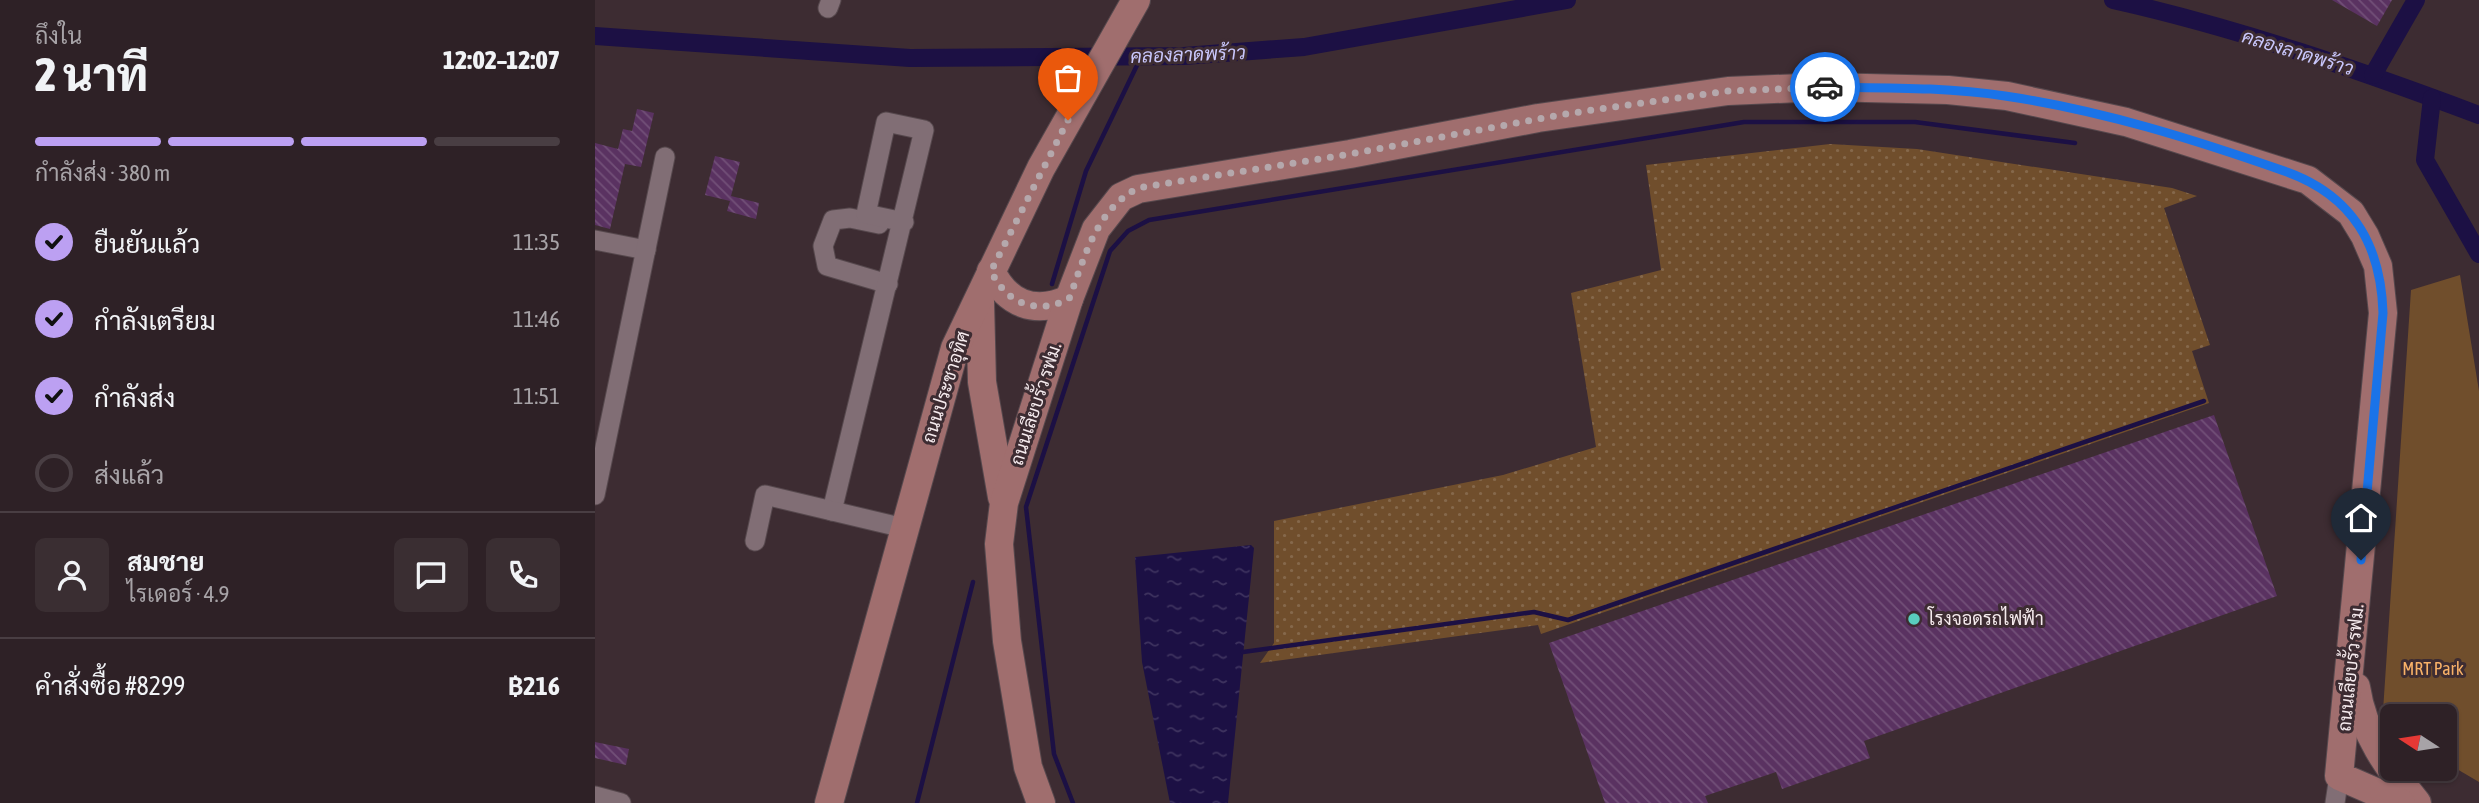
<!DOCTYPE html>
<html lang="th">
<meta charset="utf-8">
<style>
body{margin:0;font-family:"Asap Condensed",Sarabun,sans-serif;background:#3a2e32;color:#f1f3f6;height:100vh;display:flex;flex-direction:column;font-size:26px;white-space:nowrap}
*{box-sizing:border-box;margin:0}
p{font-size:23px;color:#a7a3a7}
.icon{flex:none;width:38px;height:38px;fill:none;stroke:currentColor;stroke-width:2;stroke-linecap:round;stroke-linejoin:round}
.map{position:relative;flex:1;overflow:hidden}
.drawer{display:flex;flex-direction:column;background:#2e2126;width:595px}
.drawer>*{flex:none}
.needle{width:46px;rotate:282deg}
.fabs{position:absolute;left:1785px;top:704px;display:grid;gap:14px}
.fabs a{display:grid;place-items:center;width:77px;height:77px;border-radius:10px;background:#2e2126;box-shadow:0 2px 5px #0004,0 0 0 2px #493e43;font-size:35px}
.pin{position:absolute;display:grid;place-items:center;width:60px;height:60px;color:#fff;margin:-72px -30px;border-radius:50% 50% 50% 0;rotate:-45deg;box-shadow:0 0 7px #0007}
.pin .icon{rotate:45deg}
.courier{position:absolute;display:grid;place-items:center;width:70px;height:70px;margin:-35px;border:5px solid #1a73e8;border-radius:50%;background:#fff;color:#222;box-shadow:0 2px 9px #0007}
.overview em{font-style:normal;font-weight:800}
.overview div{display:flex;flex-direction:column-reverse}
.overview{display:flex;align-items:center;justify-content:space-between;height:119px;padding:0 35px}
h1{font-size:46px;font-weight:800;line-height:52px}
.bar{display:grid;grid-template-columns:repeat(4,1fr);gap:10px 7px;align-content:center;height:84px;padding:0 35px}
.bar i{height:9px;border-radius:5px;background:#493e43}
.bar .on{background:#bca0f2}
.bar p{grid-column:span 4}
.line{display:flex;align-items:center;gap:18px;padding:0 35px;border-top:2px solid #493e43}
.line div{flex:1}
.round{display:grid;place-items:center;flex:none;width:74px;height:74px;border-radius:10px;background:#3a2e32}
ol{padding:0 35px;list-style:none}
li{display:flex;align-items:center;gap:21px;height:77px}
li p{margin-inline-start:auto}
li .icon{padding:7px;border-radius:50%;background:#bca0f2;color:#111;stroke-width:4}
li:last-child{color:#a7a3a7}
li i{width:38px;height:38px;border:4px solid #493e43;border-radius:50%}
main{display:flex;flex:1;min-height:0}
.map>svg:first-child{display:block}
</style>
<main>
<section class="drawer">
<div class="overview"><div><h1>2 นาที</h1><p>ถึงใน</p></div><em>12:02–12:07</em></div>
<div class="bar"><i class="on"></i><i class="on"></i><i class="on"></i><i></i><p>กำลังส่ง · 380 m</p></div>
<ol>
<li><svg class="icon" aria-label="check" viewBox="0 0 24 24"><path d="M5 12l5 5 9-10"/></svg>ยืนยันแล้ว<p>11:35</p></li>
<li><svg class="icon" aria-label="check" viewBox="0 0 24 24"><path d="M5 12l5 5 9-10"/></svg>กำลังเตรียม<p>11:46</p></li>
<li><svg class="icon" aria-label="check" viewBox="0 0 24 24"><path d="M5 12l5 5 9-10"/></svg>กำลังส่ง<p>11:51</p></li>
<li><i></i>ส่งแล้ว</li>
</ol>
<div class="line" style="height:126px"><a class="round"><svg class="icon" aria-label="person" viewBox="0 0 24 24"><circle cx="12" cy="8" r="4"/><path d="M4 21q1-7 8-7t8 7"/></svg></a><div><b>สมชาย</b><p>ไรเดอร์ · 4.9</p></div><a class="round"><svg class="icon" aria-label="chat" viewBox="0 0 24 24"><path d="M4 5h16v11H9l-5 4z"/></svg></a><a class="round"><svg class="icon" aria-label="phone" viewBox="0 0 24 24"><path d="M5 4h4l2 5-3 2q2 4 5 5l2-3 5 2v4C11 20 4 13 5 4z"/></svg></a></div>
<div class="line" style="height:91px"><div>คำสั่งซื้อ #8299</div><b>฿216</b></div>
</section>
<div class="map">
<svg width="1884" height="803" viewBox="0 0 1884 803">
<defs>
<pattern id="grass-dots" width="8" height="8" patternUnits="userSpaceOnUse" patternTransform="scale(1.75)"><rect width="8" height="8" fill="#704e2c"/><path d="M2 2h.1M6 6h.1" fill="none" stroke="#85684b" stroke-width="1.8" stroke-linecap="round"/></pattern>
<pattern id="water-ripples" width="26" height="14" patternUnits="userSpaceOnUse" patternTransform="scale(1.75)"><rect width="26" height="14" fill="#1c1044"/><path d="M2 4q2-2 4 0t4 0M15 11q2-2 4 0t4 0" fill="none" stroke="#3e335f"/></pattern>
<pattern id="building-back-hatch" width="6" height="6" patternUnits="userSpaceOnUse" patternTransform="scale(1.75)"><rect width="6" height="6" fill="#5a3261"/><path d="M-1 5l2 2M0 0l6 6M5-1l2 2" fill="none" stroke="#725078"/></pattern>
</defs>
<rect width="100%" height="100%" fill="#3d2c32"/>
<path fill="url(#grass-dots)" d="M 1235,144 L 1322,149 L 1577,188 L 1602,196 L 1569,208 L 1615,345 L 1597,351 L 1614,403 L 946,634 L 943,625 L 665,663 L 679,643 L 679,521 L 908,475 L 1001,447 L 976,293 L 1066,270 L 1051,165 Z"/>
<path fill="#704e2c" d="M 1865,275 L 1884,391 L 1884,782 L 1850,762 L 1850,716 L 1797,716 L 1797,732 L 1787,726 L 1816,290 Z"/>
<path fill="url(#water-ripples)" d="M 656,545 L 659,548 L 633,803 L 575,803 L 547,662 L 540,557 Z"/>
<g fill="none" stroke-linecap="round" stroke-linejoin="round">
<g stroke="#1c1044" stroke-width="4.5">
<path d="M 457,284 L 491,171 L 546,57"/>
<path d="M 648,652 L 939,612 L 973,620 L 1609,401"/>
<path d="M 322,803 L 378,582"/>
<path d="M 478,803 L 459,754 L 431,507 L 515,251 L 533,231 L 554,220 L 1149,122 L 1320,122 L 1480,143"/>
</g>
<g stroke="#1c1044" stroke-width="18">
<path d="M 1518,0 C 1643,28 1764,70 1884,115"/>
<path d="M 0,36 L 315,58 L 589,56 L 709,47 L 972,0"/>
<path d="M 1778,75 L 1821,0"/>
<path d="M 1837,98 L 1830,160 L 1884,254"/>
</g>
</g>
<g fill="url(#building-back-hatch)">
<path d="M 1737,0 L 1797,0 L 1782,26 Z"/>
<path d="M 42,109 L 59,113 L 46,167 L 30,164 L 15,229 L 0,225 L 0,143 L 23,149 L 28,129 L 37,131 Z"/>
<path d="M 120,156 L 145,162 L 136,196 L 164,203 L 161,219 L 132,211 L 135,201 L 110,195 Z"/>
<path d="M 1619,415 L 1682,596 L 1269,741 L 1275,758 L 1187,789 L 1181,772 L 1110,796 L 1113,803 L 1010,803 L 954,643 Z"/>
<path d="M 0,742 L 34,749 L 31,765 L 0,758 Z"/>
</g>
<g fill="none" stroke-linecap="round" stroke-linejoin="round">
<g stroke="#56484d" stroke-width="21">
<g id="street">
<path d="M 233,8 L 236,0"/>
<path d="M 284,224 L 255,218 L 238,220 L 228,246 L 232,266 L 293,284"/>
<path d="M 0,240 L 51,250"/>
<path d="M 0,495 L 70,157"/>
<path d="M 237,511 L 329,130 L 291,122 L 271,214 L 309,222"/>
<path d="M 160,541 L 170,495 L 309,528"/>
<path d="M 0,796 L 26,803"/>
<path d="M 1740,803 L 1744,776"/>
</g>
</g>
<g stroke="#56484d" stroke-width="30">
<g id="secondary">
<path d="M 396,271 C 412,304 440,315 474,299"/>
<path d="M 385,301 L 387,382 L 407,497"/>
<path d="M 1761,687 C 1768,734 1793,767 1822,803"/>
<path d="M 234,803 L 360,348 L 446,168 L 541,0"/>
<path d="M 446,803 L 433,767 L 412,641 L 404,544 L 409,503 L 474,299 L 501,229 L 526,197 L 543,189 L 755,154 L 943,118 L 1133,91 L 1230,87 L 1353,90 L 1412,96 L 1531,122 L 1713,180 L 1756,213 L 1770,236 L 1783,266 L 1788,313 L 1744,776 L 1806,803"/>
</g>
</g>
<use href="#street" stroke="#816e75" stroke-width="19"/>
<use href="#secondary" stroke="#a06e6e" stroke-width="28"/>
</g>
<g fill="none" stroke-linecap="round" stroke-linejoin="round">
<path stroke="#b5a8ac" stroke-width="7" stroke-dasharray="0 12.6" d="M 473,120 L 396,271 C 412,304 441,315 474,299 C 490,257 500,211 543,188 L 755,154 L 970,114 L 1133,91 L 1230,87"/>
<path stroke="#1a73e8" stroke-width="9" d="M 1230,87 C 1290,88 1351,87 1410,96 C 1506,110 1601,140 1692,172 C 1758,196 1786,245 1788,313 L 1766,560"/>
</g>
<circle fill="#59cebe" stroke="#3d2c32" stroke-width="2.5" cx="1319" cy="619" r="7"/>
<g text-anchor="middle" stroke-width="6" stroke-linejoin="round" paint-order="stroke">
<g font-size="18" fill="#f6ebee" stroke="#3d2c32">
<text transform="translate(351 387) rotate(-72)" y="6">ถนนประชาอุทิศ</text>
<text transform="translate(441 404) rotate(-72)" y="6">ถนนเลียบรั้ว รฟม.</text>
<text transform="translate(1756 668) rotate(-84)" y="6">ถนนเลียบรั้ว รฟม.</text>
</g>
<g font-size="18" fill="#f6ebee" stroke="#3d2c32" text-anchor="start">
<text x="1333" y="625">โรงจอดรถไฟฟ้า</text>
</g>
<g font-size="18" fill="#f8b168" stroke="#3d2c32">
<text x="1838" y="675">MRT Park</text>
</g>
<g font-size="19" font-style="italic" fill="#c9c7fc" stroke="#3d2c32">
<text transform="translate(1703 52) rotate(17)" y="7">คลองลาดพร้าว</text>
<text transform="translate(593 54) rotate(-2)" y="7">คลองลาดพร้าว</text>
</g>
</g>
</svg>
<div class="fabs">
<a><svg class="needle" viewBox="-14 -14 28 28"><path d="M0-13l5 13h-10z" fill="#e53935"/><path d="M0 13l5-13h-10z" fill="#a7a3a7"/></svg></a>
</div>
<div class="pin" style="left:473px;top:120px;background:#ea580c"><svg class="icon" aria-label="bag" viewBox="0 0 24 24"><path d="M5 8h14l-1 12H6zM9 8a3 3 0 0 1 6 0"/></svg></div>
<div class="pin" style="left:1766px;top:560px;background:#1f2937"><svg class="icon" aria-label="home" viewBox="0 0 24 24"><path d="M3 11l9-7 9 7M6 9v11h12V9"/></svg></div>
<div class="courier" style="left:1230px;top:87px"><svg class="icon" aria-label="car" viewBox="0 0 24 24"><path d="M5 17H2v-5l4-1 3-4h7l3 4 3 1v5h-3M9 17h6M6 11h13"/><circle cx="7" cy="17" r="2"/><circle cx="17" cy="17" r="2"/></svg></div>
</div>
</main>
